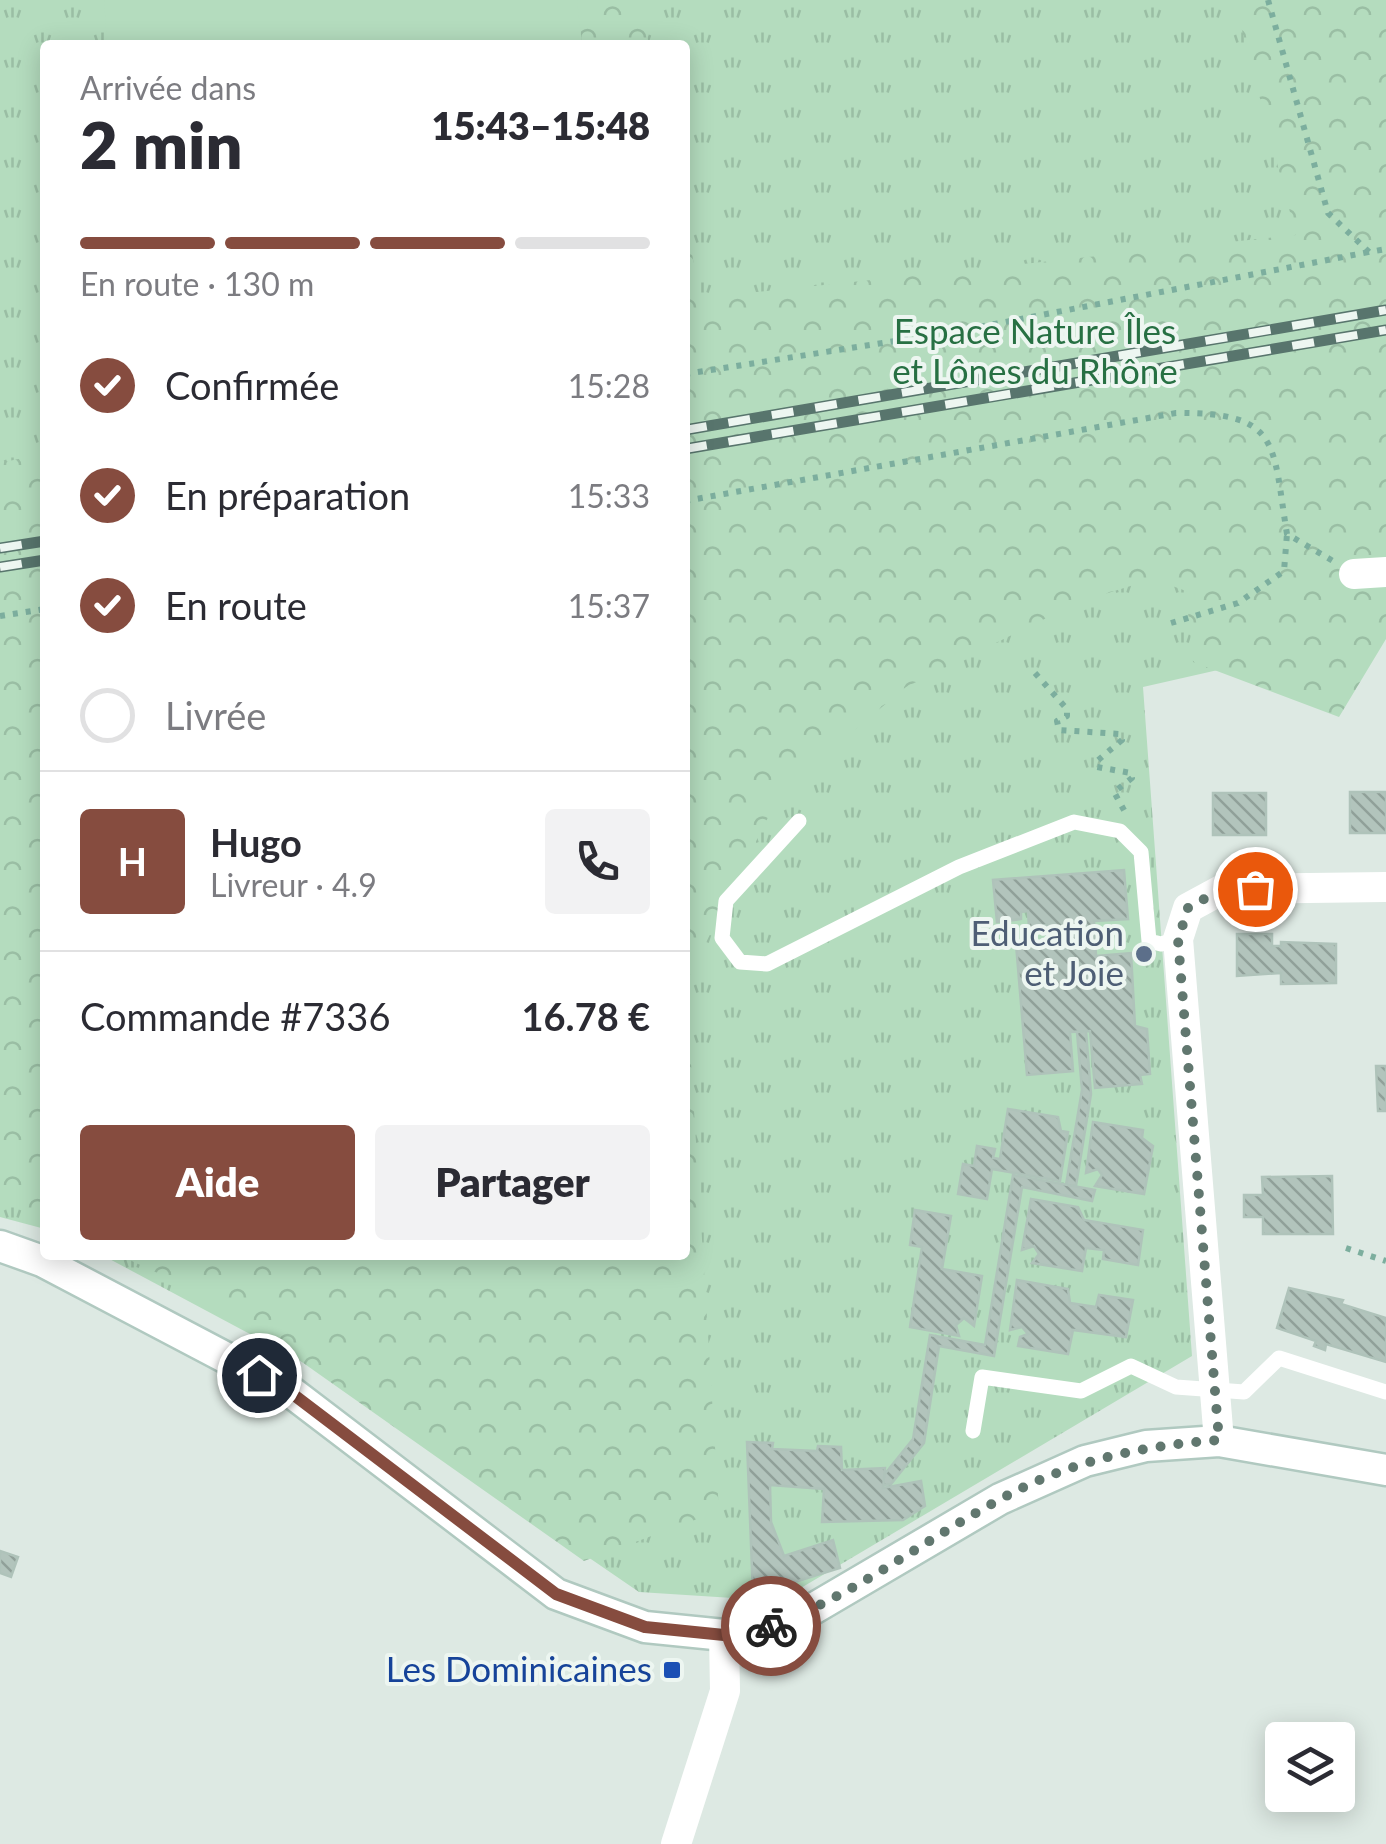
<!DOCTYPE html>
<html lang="fr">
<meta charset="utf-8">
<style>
body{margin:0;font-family:Lato,sans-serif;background:#f2f2f3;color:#2b2b33;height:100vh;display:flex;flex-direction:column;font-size:38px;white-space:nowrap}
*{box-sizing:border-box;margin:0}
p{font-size:32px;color:#7c7c81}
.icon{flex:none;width:55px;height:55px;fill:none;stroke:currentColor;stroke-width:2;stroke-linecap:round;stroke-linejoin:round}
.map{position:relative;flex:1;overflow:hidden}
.details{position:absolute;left:40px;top:40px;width:650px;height:1220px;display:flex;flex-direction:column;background:#fff;border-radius:10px;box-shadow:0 5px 25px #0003}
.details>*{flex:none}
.buttons{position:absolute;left:1265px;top:1722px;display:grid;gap:20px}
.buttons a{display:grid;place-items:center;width:90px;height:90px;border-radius:10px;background:#fff;box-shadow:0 5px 25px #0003;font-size:50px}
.pin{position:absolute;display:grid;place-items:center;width:85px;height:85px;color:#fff;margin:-42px;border:5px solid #fff;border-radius:50%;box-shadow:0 2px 10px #0007}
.courier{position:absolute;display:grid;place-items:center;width:100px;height:100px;margin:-50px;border:8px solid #864c3f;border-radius:50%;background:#fff;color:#222;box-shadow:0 2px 12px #0007}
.head em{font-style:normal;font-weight:800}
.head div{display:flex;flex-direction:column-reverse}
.head{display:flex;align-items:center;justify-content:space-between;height:170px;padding:0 40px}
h1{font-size:65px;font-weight:800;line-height:75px}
.bar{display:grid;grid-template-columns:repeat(4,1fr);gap:15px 10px;align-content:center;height:120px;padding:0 40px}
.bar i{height:12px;border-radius:8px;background:#e1e1e2}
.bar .active{background:#864c3f}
.bar p{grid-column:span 4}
.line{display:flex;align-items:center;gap:25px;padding:0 40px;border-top:2px solid #e1e1e2}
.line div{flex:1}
.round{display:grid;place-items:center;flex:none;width:105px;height:105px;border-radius:10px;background:#f2f2f3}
ol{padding:0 40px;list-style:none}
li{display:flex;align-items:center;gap:30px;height:110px}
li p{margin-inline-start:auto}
li .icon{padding:10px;border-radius:50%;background:#864c3f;color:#fff;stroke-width:4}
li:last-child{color:#7c7c81}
li i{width:55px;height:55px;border:5px solid #e1e1e2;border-radius:50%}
.action{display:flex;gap:20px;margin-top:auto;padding:20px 40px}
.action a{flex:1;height:115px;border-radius:10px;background:#864c3f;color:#fff;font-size:40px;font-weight:800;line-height:115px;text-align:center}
.action a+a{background:#f2f2f3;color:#2b2b33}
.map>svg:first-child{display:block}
</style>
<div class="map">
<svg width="1386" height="1844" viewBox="0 0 1386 1844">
<defs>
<pattern id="grass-tufts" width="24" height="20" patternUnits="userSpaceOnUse" patternTransform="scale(2.5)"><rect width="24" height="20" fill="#b4dcbe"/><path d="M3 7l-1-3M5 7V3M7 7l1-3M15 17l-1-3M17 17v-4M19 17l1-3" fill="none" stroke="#9abea4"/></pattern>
<pattern id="forest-crowns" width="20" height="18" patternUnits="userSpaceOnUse" patternTransform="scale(2.5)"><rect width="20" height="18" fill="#b4dcbe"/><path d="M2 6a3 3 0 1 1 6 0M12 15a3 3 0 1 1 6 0" fill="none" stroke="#9abea4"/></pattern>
<pattern id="building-back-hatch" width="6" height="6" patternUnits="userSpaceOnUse" patternTransform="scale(2.5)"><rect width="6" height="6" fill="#b2c4bc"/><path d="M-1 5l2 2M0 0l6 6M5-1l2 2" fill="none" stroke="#90a099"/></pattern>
</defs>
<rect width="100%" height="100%" fill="#dde9e3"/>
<path fill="url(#grass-tufts)" d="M 0,0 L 1386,0 L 1386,632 L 1143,687 L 1192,1356 L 779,1601 L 639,1592 L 308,1365 L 102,1255 L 685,1255 L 685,45 L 45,45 L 45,1229 L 0,1217 Z"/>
<g fill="url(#forest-crowns)">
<path d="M 577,0 L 640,0 L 649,45 L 582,45 Z"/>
<path d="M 1234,0 L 1386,0 L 1386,639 L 1339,717 L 1193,662 L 1186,591 L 1153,579 L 1079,602 L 906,687 L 781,791 L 686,983 L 719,1511 L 584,1561 L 211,1298 L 119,1255 L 685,1255 L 685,220 L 701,298 L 1296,235 Z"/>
<path d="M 45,453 L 45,1220 L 0,1199 L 0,463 Z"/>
</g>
<path fill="#b4dcbe" d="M 104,0 L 577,0 L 582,45 L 107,45 Z"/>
<g fill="url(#building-back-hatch)" stroke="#afc3ba" stroke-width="2.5">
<rect x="1350" y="792" width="36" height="41"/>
<rect x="1213" y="793" width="53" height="42"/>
<path d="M 1124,870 L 1128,919 L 1094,921 L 1096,956 L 1131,953 L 1135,1026 L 1147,1029 L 1150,1074 L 1140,1075 L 1142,1084 L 1095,1088 L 1090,1031 L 1070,1032 L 1073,1071 L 1027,1075 L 1016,944 L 1048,942 L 1047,925 L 1029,927 L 1028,911 L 1021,912 L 1021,919 L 997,922 L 993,880 Z"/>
<path d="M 1237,934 L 1272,934 L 1272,946 L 1281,946 L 1281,942 L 1336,944 L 1336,983 L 1281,984 L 1281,973 L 1237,976 Z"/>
<path d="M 1086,1031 L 1091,1094 L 1076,1186 L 1066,1185 L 1082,1090 L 1077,1032 Z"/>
<path d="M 1376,1066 L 1386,1066 L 1386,1111 L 1378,1111 Z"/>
<path d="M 1008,1109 L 1058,1117 L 1061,1131 L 1068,1132 L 1060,1181 L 992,1169 L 987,1199 L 958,1194 L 963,1164 L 974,1166 L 977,1146 L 995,1149 L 993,1158 L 1000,1159 Z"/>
<path d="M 1093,1122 L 1143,1130 L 1142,1138 L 1153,1146 L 1144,1194 L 1095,1186 L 1102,1175 L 1098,1169 L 1086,1173 Z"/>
<path d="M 1013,1175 L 1095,1190 L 1092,1201 L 1022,1187 L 994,1356 L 939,1346 L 924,1443 L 891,1484 L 883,1485 L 884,1475 L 913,1439 L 930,1335 L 985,1345 Z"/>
<path d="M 1332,1176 L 1333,1234 L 1263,1234 L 1263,1217 L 1244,1217 L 1244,1195 L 1263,1195 L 1262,1177 Z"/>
<path d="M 1031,1199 L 1078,1207 L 1084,1220 L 1143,1230 L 1138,1265 L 1103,1259 L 1104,1250 L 1086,1248 L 1082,1271 L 1032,1263 L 1039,1254 L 1034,1246 L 1022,1250 Z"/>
<path d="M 915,1210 L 951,1216 L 942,1269 L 982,1276 L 974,1326 L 964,1318 L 956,1325 L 959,1336 L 910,1327 L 922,1247 L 910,1245 Z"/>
<path d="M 1017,1280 L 1068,1289 L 1070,1303 L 1096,1307 L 1099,1295 L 1133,1300 L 1126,1337 L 1073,1330 L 1068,1354 L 1018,1346 L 1020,1337 L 1028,1334 L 1022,1327 L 1010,1330 Z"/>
<path d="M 1289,1288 L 1343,1300 L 1341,1304 L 1386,1318 L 1386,1362 L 1326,1344 L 1325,1350 L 1314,1346 L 1316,1341 L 1277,1328 Z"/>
<path d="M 747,1442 L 773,1443 L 772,1449 L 817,1451 L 818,1446 L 841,1447 L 842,1470 L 885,1468 L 883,1488 L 921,1481 L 925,1506 L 903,1520 L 822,1522 L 824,1489 L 770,1485 L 771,1522 L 784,1556 L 833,1540 L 840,1568 L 753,1595 Z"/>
<path d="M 0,1551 L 18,1557 L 11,1577 L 0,1573 Z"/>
</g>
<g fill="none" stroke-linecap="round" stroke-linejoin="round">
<g stroke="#b0c9c0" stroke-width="35">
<path id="secondary" d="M 0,1246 L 42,1261 L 291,1392 L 556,1594 L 645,1627 L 724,1635 L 754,1632 L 806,1613 L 1000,1499 L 1085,1461 L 1146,1446 L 1219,1441 L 1386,1470"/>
</g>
<g stroke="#7cae9e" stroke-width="6" stroke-dasharray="5 8" stroke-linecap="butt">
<path d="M 1268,0 L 1328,213 L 1369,252 L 1386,249"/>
<path d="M 685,374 L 953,332 L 1369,252"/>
<path d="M 685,501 L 1176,413 C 1282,412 1272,444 1287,534 L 1333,561"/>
<path d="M 0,616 L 45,609"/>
<path d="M 1171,623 L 1238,603 L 1284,571 L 1287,534"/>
<path d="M 1035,673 L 1067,709 L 1067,716 L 1057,721 L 1059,730 L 1120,734 L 1122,740 L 1097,761 L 1097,767 L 1131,773 L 1132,778 L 1114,792 L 1125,812"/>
<path d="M 1346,1248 L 1386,1261"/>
</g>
<g stroke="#fff" stroke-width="15">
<path d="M 799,821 L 726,901 L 722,938 L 740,962 L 767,964 L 959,867 L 1074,822 L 1120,831 L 1141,852 L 1149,941 L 1161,944 L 1178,939"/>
<path d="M 973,1431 L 982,1377 L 1081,1391 L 1131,1366 L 1176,1387 L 1244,1392 L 1279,1358 L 1386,1392"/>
</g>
<g stroke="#fff" stroke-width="30">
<path d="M 1354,574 L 1386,572"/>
<path d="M 1219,1441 L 1178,939 L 1188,908 L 1223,889 L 1386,887"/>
<path d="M 676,1844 L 725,1691 L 724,1635"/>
</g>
<use href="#secondary" stroke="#fff" stroke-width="30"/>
<g stroke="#58756d" stroke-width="11">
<g id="rail">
<path d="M 685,430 L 1386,310"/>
<path d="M 685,449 L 1386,330"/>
<path d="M 0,548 L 45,541"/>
<path d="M 0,567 L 45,560"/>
</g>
</g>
<use href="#rail" stroke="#edf6f1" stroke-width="8" stroke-dasharray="22" stroke-linecap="butt"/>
</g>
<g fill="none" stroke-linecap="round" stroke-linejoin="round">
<path stroke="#61776f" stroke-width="10" stroke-dasharray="0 18" d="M 771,1626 C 853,1596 923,1541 999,1500 C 1069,1461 1140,1446 1219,1440 L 1178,940 L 1188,908 L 1222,889 L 1255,889"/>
<path stroke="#864c3f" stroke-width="12" d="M 259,1375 L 290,1392 L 556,1594 L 645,1627 L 724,1635 L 771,1626"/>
</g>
<circle fill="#5c6f8a" stroke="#edf6f1" stroke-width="4" cx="1144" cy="954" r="10"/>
<rect fill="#1a4fb4" stroke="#edf6f1" stroke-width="4" x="662" y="1660" width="20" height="20" rx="5"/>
<g text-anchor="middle" stroke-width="8" stroke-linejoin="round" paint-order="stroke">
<g font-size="35" fill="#277043" stroke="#edf6f1">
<text x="1035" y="344">Espace Nature Îles<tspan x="1035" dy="40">et Lônes du Rhône</tspan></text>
</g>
<g font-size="35" fill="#4e5e75" stroke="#edf6f1" text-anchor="end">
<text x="1124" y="946">Education<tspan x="1124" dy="40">et Joie</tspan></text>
</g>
<g font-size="35" fill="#164399" stroke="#edf6f1" text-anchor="end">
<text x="652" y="1682">Les Dominicaines</text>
</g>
</g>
</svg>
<div class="buttons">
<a><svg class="icon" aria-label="layers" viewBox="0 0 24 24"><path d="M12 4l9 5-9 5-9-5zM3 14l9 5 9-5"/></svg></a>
</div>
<div class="pin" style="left:1255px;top:889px;background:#ea580c"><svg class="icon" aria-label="bag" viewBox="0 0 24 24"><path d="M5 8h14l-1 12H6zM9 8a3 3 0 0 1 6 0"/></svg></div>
<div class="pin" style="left:259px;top:1375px;background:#1f2937"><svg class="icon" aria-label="home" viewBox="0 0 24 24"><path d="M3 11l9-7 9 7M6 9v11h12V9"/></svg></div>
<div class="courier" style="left:771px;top:1626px"><svg class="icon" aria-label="bike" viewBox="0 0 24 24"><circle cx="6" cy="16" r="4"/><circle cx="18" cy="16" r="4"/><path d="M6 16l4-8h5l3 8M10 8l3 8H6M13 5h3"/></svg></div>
<section class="details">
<div class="head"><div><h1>2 min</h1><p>Arrivée dans</p></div><em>15:43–15:48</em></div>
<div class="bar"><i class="active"></i><i class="active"></i><i class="active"></i><i></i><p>En route · 130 m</p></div>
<ol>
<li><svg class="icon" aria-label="check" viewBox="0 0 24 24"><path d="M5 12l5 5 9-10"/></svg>Confirmée<p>15:28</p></li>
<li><svg class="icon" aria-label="check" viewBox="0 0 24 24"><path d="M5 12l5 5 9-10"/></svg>En préparation<p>15:33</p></li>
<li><svg class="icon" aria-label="check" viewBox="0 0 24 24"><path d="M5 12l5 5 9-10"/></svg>En route<p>15:37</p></li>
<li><i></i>Livrée</li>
</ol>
<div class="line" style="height:180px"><b class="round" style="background:#864c3f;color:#fff">H</b><div><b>Hugo</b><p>Livreur · 4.9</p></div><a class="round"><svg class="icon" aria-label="phone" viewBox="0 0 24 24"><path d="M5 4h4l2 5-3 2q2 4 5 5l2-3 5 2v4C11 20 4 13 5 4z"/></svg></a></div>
<div class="line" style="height:130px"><div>Commande #7336</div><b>16.78 €</b></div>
<div class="action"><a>Aide</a><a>Partager</a></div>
</section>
</div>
